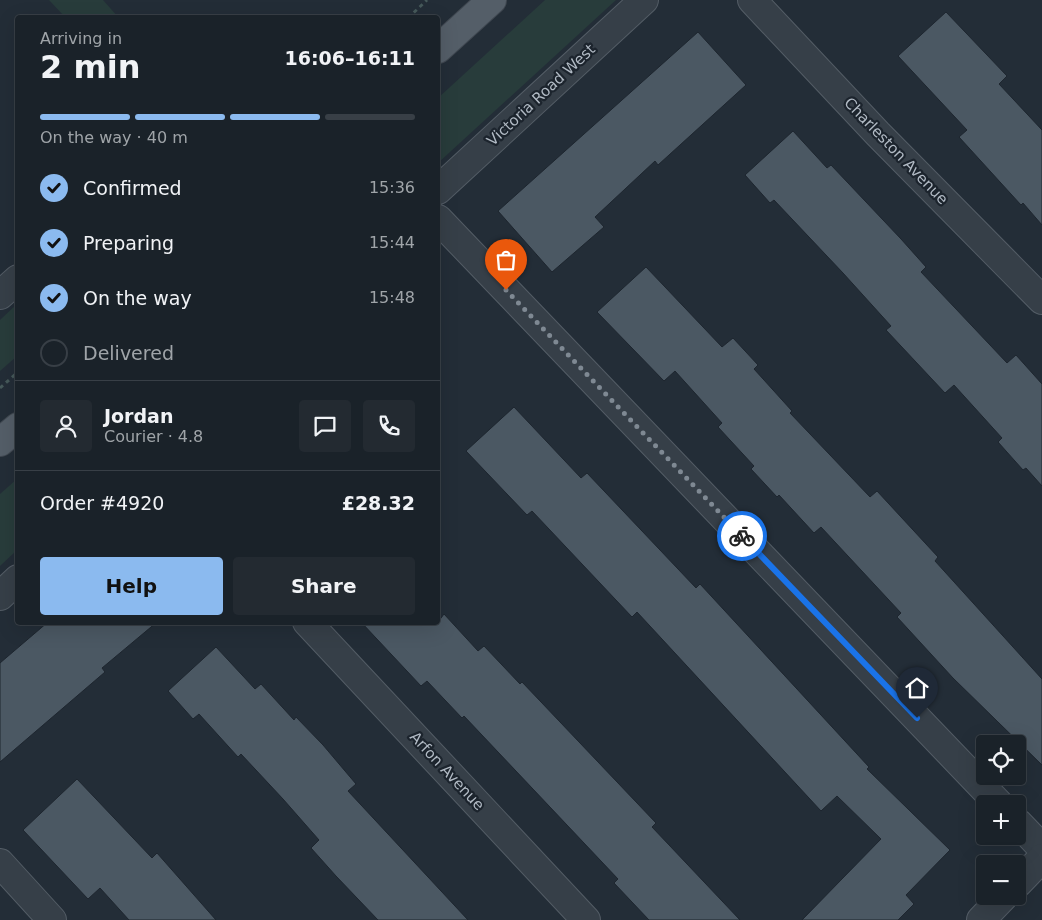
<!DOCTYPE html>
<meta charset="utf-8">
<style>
body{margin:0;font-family:"DejaVu Sans",sans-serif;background:#232a31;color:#f1f3f6;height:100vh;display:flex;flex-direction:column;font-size:19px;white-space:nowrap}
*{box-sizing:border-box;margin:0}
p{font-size:16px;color:#9fa4a8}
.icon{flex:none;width:28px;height:28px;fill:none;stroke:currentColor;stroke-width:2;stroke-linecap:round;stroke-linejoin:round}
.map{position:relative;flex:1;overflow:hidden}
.panel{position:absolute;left:15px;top:15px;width:425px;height:610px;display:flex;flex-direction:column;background:#1a2229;border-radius:5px;box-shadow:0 5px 20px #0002,0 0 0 1px #383f46}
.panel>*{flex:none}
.tools{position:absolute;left:976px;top:735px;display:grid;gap:10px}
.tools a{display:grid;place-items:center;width:50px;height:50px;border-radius:5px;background:#1a2229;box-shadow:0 5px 20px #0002,0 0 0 1px #383f46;font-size:25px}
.pin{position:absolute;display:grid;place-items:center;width:42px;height:42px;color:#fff;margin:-51px -21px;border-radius:50% 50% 50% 0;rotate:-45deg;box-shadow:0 0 5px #0007}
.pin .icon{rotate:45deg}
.courier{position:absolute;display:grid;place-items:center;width:50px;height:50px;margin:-25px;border:4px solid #1a73e8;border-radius:50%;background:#fff;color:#222;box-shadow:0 1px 6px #0007}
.summary em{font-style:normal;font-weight:700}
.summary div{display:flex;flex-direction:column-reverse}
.summary{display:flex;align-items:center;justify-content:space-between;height:85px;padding:0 25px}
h1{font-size:32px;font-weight:700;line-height:38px}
.bar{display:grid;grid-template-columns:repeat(4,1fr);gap:8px 5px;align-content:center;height:60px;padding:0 25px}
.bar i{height:6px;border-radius:4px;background:#383f46}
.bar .current{background:#8bbaef}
.bar p{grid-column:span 4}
.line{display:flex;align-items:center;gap:12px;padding:0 25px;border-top:1px solid #383f46}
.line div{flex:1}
.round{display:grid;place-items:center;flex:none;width:52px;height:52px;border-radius:5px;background:#232a31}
ol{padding:0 25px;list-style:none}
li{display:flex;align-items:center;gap:15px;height:55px}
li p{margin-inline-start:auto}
li .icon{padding:5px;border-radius:50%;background:#8bbaef;color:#111;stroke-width:4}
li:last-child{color:#9fa4a8}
li i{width:28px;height:28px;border:2px solid #383f46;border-radius:50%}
.cta{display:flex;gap:10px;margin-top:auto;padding:10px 25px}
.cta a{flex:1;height:58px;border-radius:5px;background:#8bbaef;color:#111;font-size:20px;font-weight:700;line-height:58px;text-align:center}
.cta a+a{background:#232a31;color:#f1f3f6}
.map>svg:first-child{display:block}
</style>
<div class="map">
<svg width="1042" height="920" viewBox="0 0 1042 920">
<rect width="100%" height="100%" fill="#232d37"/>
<g fill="#283c3b">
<path d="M 49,0 L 103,0 L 118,17 L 65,17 Z"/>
<path d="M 545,0 L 616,0 L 438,163 L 438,98 Z"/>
<path d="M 17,304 L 17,356 L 0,371 L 0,320 Z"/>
<path d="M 17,479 L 17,550 L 0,566 L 0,494 Z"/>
</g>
<g fill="#4b5863" stroke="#1e262f">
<path d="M 946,12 L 1007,76 L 999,84 L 1042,130 L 1042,225 L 1023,203 L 1021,205 L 959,137 L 967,130 L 898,56 Z"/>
<path d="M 698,32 L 746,85 L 658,165 L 655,161 L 595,217 L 604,227 L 552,272 L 498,211 Z"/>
<path d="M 793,131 L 827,168 L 831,165 L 901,239 L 926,267 L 921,272 L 1007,363 L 1016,355 L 1042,384 L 1042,486 L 1026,468 L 1023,470 L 998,442 L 1002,438 L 954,385 L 945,393 L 886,330 L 891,326 L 843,273 L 774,200 L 770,203 L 745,175 Z"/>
<path d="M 646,267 L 722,347 L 733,338 L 758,365 L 754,369 L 792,411 L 790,413 L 870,497 L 877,491 L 938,557 L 935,561 L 1042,679 L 1042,765 L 953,678 L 897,617 L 901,613 L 821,527 L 814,533 L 779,495 L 777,497 L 751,469 L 754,466 L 718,427 L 722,423 L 675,371 L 664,381 L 597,312 Z"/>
<path d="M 514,407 L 581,478 L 587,473 L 696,588 L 700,584 L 869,767 L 867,769 L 950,850 L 906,895 L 914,904 L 898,920 L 802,920 L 881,839 L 837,796 L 821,811 L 637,612 L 632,617 L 532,511 L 527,515 L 466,451 Z"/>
<path d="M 444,614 L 478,651 L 484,646 L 520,684 L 522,682 L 656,823 L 652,827 L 740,920 L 649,920 L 614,883 L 618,879 L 464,716 L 462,718 L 427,681 L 421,686 L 361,622 L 438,622 Z"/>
<path d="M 48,622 L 157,622 L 102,668 L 105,672 L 0,762 L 0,663 Z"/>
<path d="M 216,647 L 255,689 L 261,684 L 294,720 L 296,717 L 323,745 L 356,784 L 348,791 L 468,920 L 378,920 L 336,876 L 311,848 L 319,840 L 283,799 L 241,754 L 238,757 L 199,714 L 193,719 L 168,691 Z"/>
<path d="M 77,779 L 152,858 L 157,853 L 216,920 L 129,920 L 100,888 L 88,899 L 23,830 Z"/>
</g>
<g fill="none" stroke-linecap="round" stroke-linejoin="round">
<g stroke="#545d66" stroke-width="30">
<g id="minor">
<path d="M 752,0 L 878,134 L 1042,300"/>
<path d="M 438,190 L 644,0"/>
<path d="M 438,219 L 999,804"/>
<path d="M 0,295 L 18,279"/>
<path d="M 0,596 L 18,579"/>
<path d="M 307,622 L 586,920"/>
<path d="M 1018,823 L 1042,848"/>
<path d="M 0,863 L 52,920"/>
<path d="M 1018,883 L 1042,858"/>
<path d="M 981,920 L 1004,896"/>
</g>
</g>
<g stroke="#404851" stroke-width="30">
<g id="major">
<path d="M 438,49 L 492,0"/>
<path d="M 0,442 L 18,427"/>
</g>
</g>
<g stroke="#46595a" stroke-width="3" stroke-dasharray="4 4" stroke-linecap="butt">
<path d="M 408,18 L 427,0"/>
<path d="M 0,388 L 18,372"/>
</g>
<use href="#minor" stroke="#363f48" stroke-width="28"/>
<use href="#major" stroke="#545e68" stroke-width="28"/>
</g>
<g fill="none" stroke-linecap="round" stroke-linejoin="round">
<path stroke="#7f8993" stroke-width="5" stroke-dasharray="0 9" d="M 506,290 L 742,536"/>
<path stroke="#1a73e8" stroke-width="6" d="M 742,536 L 917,718"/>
</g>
<g text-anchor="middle" stroke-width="4.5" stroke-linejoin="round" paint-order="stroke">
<g font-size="15" fill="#b1bac4" stroke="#1c242d">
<text transform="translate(541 95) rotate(-43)" y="5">Victoria Road West</text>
<text transform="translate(896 151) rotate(46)" y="5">Charleston Avenue</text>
<text transform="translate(447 771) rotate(47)" y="5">Arfon Avenue</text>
</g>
</g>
</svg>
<div class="tools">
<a><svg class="icon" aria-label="locate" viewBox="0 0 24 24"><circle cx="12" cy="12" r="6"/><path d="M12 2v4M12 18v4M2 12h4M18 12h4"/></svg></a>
<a>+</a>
<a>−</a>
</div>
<div class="pin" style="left:506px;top:290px;background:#ea580c"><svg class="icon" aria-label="bag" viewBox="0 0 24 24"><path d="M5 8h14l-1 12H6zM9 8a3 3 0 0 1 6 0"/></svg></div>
<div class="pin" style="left:917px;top:718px;background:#1f2937"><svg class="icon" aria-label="home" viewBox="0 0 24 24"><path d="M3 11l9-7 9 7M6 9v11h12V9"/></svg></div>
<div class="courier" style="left:742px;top:536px"><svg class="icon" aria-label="bike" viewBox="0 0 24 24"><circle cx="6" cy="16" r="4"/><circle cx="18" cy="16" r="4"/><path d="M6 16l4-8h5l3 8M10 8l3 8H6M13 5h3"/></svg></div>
<section class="panel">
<div class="summary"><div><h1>2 min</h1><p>Arriving in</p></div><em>16:06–16:11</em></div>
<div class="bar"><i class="current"></i><i class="current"></i><i class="current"></i><i></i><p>On the way · 40 m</p></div>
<ol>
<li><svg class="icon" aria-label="check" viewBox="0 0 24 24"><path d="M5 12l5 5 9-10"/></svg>Confirmed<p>15:36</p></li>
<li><svg class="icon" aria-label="check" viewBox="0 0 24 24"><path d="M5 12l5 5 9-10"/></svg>Preparing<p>15:44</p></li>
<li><svg class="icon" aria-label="check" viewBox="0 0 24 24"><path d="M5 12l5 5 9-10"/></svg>On the way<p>15:48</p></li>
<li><i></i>Delivered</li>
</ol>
<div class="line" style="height:90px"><a class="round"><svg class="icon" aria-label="person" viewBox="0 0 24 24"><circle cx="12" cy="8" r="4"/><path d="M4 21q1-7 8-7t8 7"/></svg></a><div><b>Jordan</b><p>Courier · 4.8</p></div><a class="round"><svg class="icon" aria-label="chat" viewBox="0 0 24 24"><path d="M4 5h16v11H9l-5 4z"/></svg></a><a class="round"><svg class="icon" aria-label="phone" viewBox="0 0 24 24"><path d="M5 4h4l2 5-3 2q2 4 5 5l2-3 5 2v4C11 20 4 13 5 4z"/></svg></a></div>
<div class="line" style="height:65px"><div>Order #4920</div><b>£28.32</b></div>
<div class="cta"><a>Help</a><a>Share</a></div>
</section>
</div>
